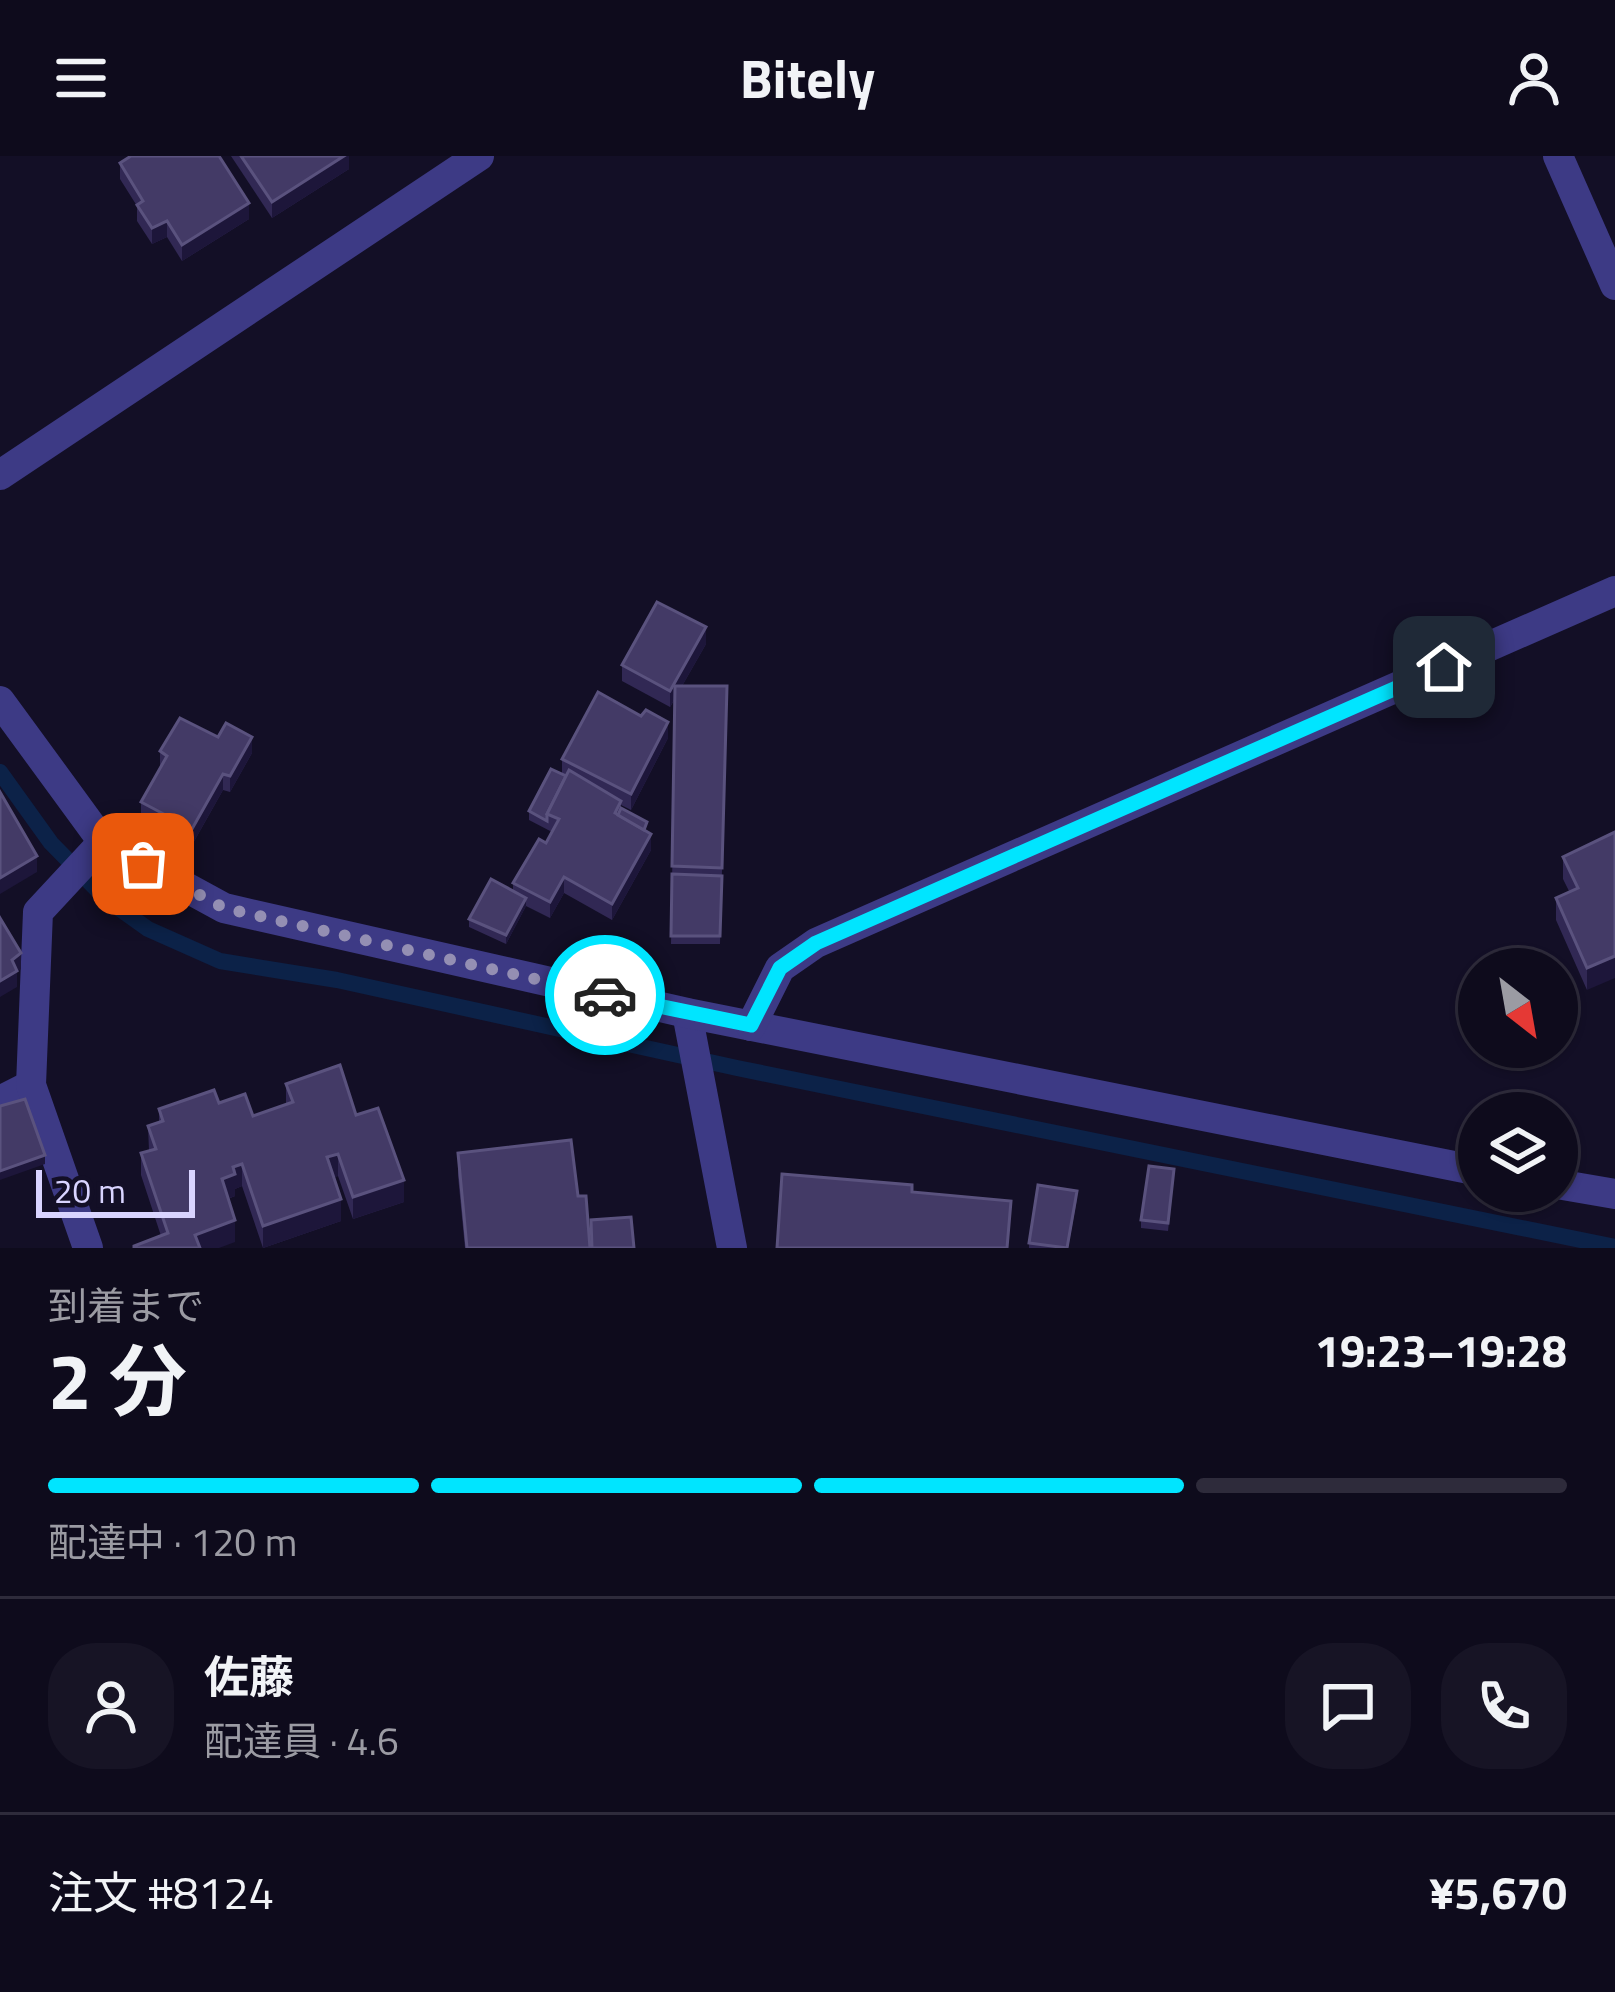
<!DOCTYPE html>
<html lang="ja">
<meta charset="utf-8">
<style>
body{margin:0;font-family:"Titillium Web","Noto Sans JP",sans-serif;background:#171425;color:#f1f3f6;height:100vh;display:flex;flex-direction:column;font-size:45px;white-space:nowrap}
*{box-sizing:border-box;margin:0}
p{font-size:39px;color:#9b9ba3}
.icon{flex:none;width:66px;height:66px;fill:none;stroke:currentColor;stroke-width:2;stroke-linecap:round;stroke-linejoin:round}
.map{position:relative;height:1092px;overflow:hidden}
.side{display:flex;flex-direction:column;background:#0e0b1c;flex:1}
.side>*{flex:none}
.needle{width:78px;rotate:149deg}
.controls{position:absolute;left:1458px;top:792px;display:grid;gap:24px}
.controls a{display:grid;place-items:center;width:120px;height:120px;border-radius:50%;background:#0e0b1c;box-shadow:0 3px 9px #0004,0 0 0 3px #2e2b3b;font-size:60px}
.scale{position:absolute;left:36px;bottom:30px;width:159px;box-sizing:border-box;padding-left:12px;border:6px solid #d9d4ff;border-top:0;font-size:33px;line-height:42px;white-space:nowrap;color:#d9d4ff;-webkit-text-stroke:9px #130f26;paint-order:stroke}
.pin{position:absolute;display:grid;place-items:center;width:102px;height:102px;color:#fff;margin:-51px;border-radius:24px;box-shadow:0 6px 18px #0006}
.courier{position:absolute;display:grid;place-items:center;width:120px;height:120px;margin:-60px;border:9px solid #00e5ff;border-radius:50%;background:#fff;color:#222;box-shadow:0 3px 15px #0007}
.head em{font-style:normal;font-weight:700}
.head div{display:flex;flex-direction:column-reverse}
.head{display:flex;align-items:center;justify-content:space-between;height:204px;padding:0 48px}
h1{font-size:78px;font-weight:700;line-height:90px}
.bar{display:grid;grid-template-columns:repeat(4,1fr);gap:18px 12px;align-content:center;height:144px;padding:0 48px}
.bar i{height:15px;border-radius:9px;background:#2e2b3b}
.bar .on{background:#00e5ff}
.bar p{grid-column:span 4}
.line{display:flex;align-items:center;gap:30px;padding:0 48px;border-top:3px solid #2e2b3b}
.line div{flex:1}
.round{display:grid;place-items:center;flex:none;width:126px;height:126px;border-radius:48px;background:#171425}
header{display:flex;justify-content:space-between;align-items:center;height:156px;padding:0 48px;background:#0e0b1c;font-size:54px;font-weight:700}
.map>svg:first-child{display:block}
</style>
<header><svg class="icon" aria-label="menu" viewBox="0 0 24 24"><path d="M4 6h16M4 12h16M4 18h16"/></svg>Bitely<svg class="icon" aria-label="person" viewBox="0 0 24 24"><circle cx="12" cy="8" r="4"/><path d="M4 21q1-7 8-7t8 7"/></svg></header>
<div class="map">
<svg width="1615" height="1092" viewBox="0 0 1615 1092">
<rect width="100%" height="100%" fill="#130f26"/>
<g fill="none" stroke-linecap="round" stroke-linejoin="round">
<path stroke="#0c2248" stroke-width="16" d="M 0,616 L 51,687 L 106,743 L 148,773 L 220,805 L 337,824 L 737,912 L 1615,1091"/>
<g stroke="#3d3a85" stroke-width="30">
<path d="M 1558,0 L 1615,129"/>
<path d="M 687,857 L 732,1092"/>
<path d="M 0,945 L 31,929"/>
<path d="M 88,1092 L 31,929 L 38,756 L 103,686"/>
</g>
<g stroke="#3d3a85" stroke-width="30">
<path d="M 0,319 L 479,0"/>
<path d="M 0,545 L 103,686 L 224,752 L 687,857 L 1479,1015"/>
<path d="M 751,870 L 780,812 L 816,787 L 1615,435"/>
<path d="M 1557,1028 L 1615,1038"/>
</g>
</g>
<g fill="#312854">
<path d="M 231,0 L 349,0 L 349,13 L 272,62 Z"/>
<path d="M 120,7 L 249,63 L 182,105 L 167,81 L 152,88 L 137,65 L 137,50 L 120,23 Z"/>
<path d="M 706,488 L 682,530 L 727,530 L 720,788 L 671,788 L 675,543 L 670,551 L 622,525 L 622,509 Z"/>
<path d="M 668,582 L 631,654 L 621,649 L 621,652 L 647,676 L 651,694 L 612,764 L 564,737 L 550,762 L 526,750 L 506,788 L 469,771 L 469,763 L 513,735 L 513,727 L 546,687 L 552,676 L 529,664 L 529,655 L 562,618 L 562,603 Z"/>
<path d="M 160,595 L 252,597 L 230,636 L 223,634 L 192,689 L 141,662 L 141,646 L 160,611 Z"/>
<path d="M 1615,676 L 1587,834 L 1556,764 L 1556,742 L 1569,735 L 1563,723 L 1563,701 Z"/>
<path d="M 286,928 L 356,959 L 404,1046 L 353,1063 L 338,1020 L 334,1021 L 341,1065 L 263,1092 L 242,1030 L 235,1033 L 235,1040 L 228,1043 L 235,1086 L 161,1080 L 141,1019 L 141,997 L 149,995 L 148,970 L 159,967 L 159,953 L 219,947 L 253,960 L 286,949 Z"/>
<path d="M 458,997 L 578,1040 L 590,1092 L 465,1092 L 458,1020 Z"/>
<path d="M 1174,1021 L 1168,1075 L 1141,1072 L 1141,1064 Z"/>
<path d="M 1077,1043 L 1068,1092 L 1029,1092 L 1029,1087 Z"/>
</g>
<g fill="#1d163a">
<path d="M 344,0 L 349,0 L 349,13 L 272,62 L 272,46 Z"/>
<path d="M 249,47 L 249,63 L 182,105 L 182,89 Z"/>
<path d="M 167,65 L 167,81 L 152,88 L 152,72 Z"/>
<path d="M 706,471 L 706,488 L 670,551 L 670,535 Z"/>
<path d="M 668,566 L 668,582 L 631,654 L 631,638 Z"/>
<path d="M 252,581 L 252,597 L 230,636 L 230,620 Z"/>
<path d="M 223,618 L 223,634 L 192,689 L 192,673 Z"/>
<path d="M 651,678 L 651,694 L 612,764 L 612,748 Z"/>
<path d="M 37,700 L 37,716 L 0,738 L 0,722 Z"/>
<path d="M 564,721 L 564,737 L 550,762 L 550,746 Z"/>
<path d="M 526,742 L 526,750 L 506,788 L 506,779 Z"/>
<path d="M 21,797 L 21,813 L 17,816 L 17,831 L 0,841 L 0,825 L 12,804 Z"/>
<path d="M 1615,800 L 1615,822 L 1587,834 L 1587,812 Z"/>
<path d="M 338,998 L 338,1020 L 327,1023 L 327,1001 Z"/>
<path d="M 45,999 L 45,1008 L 0,1024 L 0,1015 Z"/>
<path d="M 242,1008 L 242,1030 L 235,1033 L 235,1040 L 222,1045 L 222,1023 L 233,1011 Z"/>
<path d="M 404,1024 L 404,1046 L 353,1063 L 353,1041 Z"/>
<path d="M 341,1043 L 341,1065 L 263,1092 L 263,1070 Z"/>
<path d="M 235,1064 L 235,1086 L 219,1092 L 195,1092 L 195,1079 Z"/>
</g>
<g fill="#433a66" stroke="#5a527e" stroke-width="3">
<path d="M 131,0 L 219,0 L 249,47 L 182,89 L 167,65 L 152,72 L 137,49 L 143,45 L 120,7 Z"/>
<path d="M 241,0 L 344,0 L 272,46 Z"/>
<path d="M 657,446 L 706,471 L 670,535 L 622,509 Z"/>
<path d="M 675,530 L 727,530 L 722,712 L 672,710 Z"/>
<path d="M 598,536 L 641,560 L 646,554 L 668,566 L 631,638 L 562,603 Z"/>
<path d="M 180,562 L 218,581 L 226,567 L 252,581 L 230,620 L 223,618 L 192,673 L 141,646 L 167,600 L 160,595 Z"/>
<path d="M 551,613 L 566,620 L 547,658 L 547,665 L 529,655 Z"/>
<path d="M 569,614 L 621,645 L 615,657 L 651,678 L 612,748 L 564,721 L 550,746 L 513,727 L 539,683 L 546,687 L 559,663 L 547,658 Z"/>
<path d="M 0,636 L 37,700 L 0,722 Z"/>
<path d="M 621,652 L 647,666 L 644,674 L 618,659 Z"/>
<path d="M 1615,676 L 1615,800 L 1587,812 L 1556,742 L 1578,732 L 1563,701 Z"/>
<path d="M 672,718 L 722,720 L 720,780 L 671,780 Z"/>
<path d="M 491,723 L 526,742 L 506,779 L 469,763 Z"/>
<path d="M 0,762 L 21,797 L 12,804 L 17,815 L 0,825 Z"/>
<path d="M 340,909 L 356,959 L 378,952 L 404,1024 L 353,1041 L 338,998 L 327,1001 L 341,1043 L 263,1070 L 242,1008 L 233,1011 L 235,1018 L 222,1023 L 235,1064 L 195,1079 L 200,1092 L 134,1092 L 134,1090 L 168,1077 L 141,997 L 156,993 L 148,970 L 163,965 L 159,953 L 214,934 L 219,947 L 245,938 L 253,960 L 293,946 L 286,928 Z"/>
<path d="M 25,943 L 45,999 L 0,1015 L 0,950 Z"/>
<path d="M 571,984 L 578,1040 L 586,1040 L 590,1092 L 467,1092 L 458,997 Z"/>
<path d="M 1149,1010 L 1174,1013 L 1168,1067 L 1141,1064 Z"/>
<path d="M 782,1018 L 912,1029 L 912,1036 L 1011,1045 L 1007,1092 L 777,1092 Z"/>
<path d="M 1038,1029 L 1077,1035 L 1067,1092 L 1029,1087 Z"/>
<path d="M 631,1061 L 634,1092 L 592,1092 L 591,1064 Z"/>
</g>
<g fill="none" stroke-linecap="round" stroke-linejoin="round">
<path stroke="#948fb3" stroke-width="12" stroke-dasharray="0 21.6" d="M 143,708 L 224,752 L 605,839"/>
<path stroke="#00e5ff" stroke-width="15" d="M 605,839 L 751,869 L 780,812 L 816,787 L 1444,511"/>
</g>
</svg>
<div class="controls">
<a><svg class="needle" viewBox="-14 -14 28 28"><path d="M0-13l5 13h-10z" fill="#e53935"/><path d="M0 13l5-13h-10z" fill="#9b9ba3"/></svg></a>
<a><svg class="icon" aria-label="layers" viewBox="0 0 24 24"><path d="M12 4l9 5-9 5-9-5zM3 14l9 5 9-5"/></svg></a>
</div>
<div class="scale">20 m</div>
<div class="pin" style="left:143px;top:708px;background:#ea580c"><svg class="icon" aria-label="bag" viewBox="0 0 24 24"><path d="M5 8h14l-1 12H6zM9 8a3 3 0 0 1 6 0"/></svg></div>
<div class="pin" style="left:1444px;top:511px;background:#1f2937"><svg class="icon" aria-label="home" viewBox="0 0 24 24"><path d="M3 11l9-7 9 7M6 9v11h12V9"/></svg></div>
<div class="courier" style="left:605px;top:839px"><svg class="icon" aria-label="car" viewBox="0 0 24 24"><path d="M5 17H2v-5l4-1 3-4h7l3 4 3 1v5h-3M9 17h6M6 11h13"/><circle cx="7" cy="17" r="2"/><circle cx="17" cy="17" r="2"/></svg></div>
</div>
<section class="side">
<div class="head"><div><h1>2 分</h1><p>到着まで</p></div><em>19:23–19:28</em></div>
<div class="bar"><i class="on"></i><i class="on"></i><i class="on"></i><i></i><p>配達中 · 120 m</p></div>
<div class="line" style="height:216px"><a class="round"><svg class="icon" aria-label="person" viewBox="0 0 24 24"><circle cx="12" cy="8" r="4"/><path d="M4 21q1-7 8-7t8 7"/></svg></a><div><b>佐藤</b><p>配達員 · 4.6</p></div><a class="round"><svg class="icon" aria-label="chat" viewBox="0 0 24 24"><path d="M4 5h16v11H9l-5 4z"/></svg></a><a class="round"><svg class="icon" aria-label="phone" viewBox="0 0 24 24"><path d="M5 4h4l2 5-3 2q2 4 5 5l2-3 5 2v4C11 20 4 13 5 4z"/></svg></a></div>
<div class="line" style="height:156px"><div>注文 #8124</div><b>¥5,670</b></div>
</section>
